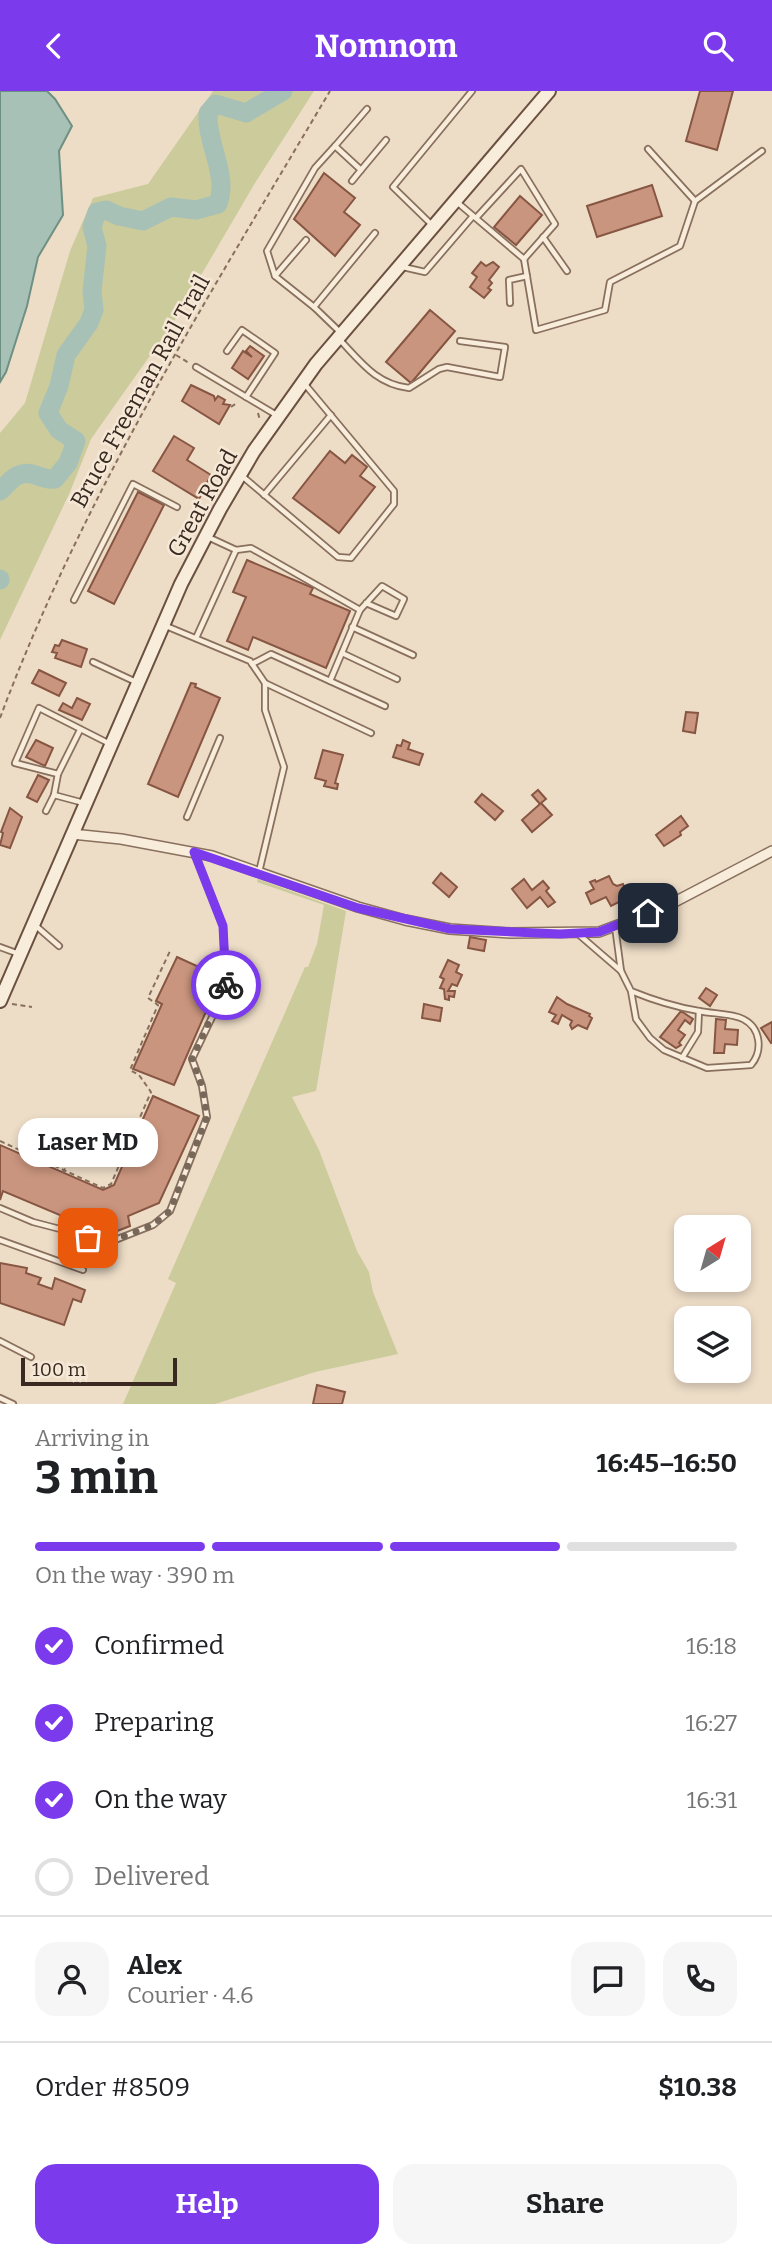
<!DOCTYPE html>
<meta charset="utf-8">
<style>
body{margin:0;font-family:Bitter,serif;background:#f6f6f6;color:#202124;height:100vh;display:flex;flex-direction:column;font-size:26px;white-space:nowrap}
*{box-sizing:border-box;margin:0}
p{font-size:23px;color:#757577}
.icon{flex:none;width:38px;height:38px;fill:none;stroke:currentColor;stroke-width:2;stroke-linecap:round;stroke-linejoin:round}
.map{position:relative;height:1313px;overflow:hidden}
.drawer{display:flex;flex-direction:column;background:#fff;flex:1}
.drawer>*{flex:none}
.needle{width:46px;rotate:37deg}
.tools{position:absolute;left:674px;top:1124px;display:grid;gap:14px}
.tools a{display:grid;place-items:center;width:77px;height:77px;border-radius:14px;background:#fff;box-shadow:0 4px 10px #0003;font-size:35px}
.scale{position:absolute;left:21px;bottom:18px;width:156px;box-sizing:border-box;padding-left:7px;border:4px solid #392920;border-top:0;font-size:19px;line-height:24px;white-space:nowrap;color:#392920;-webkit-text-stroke:5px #f5e8d6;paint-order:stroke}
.pin{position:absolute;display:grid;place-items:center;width:60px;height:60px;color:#fff;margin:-30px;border-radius:14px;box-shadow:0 4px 10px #0006}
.courier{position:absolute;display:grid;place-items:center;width:70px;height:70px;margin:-35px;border:5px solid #7c3aed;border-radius:50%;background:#fff;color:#222;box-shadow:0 2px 9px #0007}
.bubble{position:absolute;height:49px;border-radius:21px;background:#fff;box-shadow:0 4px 10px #0003;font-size:23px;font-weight:700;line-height:49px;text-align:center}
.headline em{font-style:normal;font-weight:700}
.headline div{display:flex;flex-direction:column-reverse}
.headline{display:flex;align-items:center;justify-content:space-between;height:119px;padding:0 35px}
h1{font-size:46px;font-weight:700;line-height:52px}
.bar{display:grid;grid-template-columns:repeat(4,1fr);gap:10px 7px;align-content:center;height:84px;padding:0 35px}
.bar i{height:9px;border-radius:5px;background:#e0e0e0}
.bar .current{background:#7c3aed}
.bar p{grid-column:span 4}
.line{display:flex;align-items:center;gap:18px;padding:0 35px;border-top:2px solid #e0e0e0}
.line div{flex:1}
.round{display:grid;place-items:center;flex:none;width:74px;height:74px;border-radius:21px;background:#f6f6f6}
ol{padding:0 35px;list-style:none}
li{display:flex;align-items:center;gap:21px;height:77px}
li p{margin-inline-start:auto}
li .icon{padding:7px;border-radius:50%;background:#7c3aed;color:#fff;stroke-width:4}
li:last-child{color:#757577}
li i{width:38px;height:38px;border:4px solid #e0e0e0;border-radius:50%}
.action{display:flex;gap:14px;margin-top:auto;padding:14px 35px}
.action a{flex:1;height:80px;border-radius:21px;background:#7c3aed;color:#fff;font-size:28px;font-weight:700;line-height:80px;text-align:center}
.action a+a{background:#f6f6f6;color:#202124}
header{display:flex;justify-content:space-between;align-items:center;height:91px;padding:0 35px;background:#7c3aed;color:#fff;font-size:32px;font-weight:700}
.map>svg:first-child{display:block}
</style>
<header><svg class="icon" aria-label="back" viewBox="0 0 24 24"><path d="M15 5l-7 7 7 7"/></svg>Nomnom<svg class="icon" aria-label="search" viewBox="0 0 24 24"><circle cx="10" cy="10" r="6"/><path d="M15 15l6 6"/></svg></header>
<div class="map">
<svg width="772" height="1313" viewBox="0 0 772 1313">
<rect width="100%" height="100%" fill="#edddc7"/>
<g fill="#cbcb9b">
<path d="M 213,0 L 314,0 L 255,92 L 173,232 L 91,348 L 70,401 L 0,549 L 0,342 L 25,312 L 70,160 L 93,107 L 148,93 Z"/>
<path d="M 258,788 L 346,820 L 316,1000 L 292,1006 L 319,1059 L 357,1160 L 369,1181 L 373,1201 L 398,1263 L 315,1281 L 215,1313 L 123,1313 L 176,1192 L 168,1188 L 305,876 L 308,876 L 317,853 L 324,814 L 257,791 Z"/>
</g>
<path fill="#a8c1b7" stroke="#6e9083" stroke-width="2" d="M 0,0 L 47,0 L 55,8 L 72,35 L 59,60 L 63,124 L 38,166 L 27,215 L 6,281 L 0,291 Z"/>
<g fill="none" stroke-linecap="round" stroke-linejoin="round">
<g stroke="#a8c1b7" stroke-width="19">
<path d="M 0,400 C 6,395 12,386 19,384 C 32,378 42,390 55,388 L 68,372 L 76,350 L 59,339 L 48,322 L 59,295 L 66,264 L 89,232 L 94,219 L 92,200 L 97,155 L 92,136 L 97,121 L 106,119 L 119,125 L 143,130 L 171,116 L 196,119 L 218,113 C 229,84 206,52 208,22 L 216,13 L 246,22 L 283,0"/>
<path d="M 0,488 L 0,489"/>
</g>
</g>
<g fill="#ca957e" stroke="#875643" stroke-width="2">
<path d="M 700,0 L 733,0 L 717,59 L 686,50 Z"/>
<path d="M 324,82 L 355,107 L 344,121 L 360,134 L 335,165 L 294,128 Z"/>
<path d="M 652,94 L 662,125 L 597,146 L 587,115 Z"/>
<path d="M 520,105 L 542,124 L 516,154 L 494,136 Z"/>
<path d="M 481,171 L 486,175 L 493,171 L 499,176 L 489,189 L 492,192 L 488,197 L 491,199 L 484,207 L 470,196 L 477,186 L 472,182 Z"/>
<path d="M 430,219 L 455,240 L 411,292 L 386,271 Z"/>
<path d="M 250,255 L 264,265 L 248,288 L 232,277 L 243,260 L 252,266 L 246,260 Z"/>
<path d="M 191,294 L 214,305 L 215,309 L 218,305 L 225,309 L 223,313 L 230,314 L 219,333 L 182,310 Z"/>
<path d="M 174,345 L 194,357 L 187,369 L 211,384 L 199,408 L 153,380 Z"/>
<path d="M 330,360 L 345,372 L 352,364 L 367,376 L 360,385 L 375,396 L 339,442 L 293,407 Z"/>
<path d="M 138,401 L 164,414 L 114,513 L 88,500 Z"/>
<path d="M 247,469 L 313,497 L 310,503 L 350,520 L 326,577 L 253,546 L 248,559 L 227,550 L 246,506 L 233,501 Z"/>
<path d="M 62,549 L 87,558 L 81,576 L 55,567 L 57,562 L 52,561 L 55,554 L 59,555 Z"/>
<path d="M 39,579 L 66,592 L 59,605 L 32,592 Z"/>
<path d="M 191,592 L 196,593 L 195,596 L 220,607 L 178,706 L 148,693 Z"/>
<path d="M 77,607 L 90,613 L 82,629 L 59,619 L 63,612 L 72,617 Z"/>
<path d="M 686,621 L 698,622 L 695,642 L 683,640 Z"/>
<path d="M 36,649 L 53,657 L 45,675 L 26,666 Z"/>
<path d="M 403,649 L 410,652 L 408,658 L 423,663 L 419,674 L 393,666 L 397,654 L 401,655 Z"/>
<path d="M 323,659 L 343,664 L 335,692 L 338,693 L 337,698 L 324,695 L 326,690 L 315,687 Z"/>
<path d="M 38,684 L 49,689 L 37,711 L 27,706 Z"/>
<path d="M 538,699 L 546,708 L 541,712 L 552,724 L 532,741 L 522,729 L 540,713 L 532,704 Z"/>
<path d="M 482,703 L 503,720 L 495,729 L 475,711 Z"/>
<path d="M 10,717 L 22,726 L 10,757 L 0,754 L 3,742 L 1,741 Z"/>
<path d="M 681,725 L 688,735 L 680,741 L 681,744 L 664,755 L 656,744 Z"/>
<path d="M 441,782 L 457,796 L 449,806 L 433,792 Z"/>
<path d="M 609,785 L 613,793 L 617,795 L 623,793 L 629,806 L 611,815 L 606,806 L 591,813 L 586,802 L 594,798 L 590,791 L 595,789 L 596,791 Z"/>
<path d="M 524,788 L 532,799 L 543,790 L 549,797 L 546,800 L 555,811 L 548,816 L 540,806 L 527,817 L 512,798 Z"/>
<path d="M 470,846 L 486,849 L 484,860 L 468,857 Z"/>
<path d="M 177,866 L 221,886 L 174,994 L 133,978 L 162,913 L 156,910 Z"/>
<path d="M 448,869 L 459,874 L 456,881 L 462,884 L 457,895 L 452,893 L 448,900 L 455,900 L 454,906 L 449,905 L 449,909 L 445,908 L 444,898 L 440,897 L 444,888 L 440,886 Z"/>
<path d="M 706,897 L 717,904 L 710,915 L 699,907 Z"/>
<path d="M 557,906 L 567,913 L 590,923 L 589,925 L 592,927 L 587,938 L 578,934 L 572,938 L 570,934 L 572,930 L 562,924 L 558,933 L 552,930 L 556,924 L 549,921 Z"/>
<path d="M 424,913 L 442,917 L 440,930 L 422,927 Z"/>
<path d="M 681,920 L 693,928 L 690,933 L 685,929 L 678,939 L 685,944 L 679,952 L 681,954 L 676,957 L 660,946 Z"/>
<path d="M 716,928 L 726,929 L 725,938 L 738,939 L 737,954 L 725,953 L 724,962 L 714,962 Z"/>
<path d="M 772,931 L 772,951 L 771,952 L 761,937 Z"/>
<path d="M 153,1005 L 199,1025 L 159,1112 L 128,1125 L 130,1135 L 107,1144 L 3,1100 L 0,1109 L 0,1054 L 103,1099 L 114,1094 Z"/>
<path d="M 0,1172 L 27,1177 L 26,1182 L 41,1187 L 38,1193 L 52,1198 L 55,1187 L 85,1199 L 81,1211 L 73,1208 L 64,1234 L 0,1212 Z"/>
<path d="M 317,1294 L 345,1301 L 342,1313 L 313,1313 Z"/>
</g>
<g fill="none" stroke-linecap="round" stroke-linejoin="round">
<g stroke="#896f5d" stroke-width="8">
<g id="service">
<path d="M 335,55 L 367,18"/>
<path d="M 648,58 L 695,110"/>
<path d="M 352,90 L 361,79"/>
<path d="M 458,112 L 524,168 L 555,133 L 521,78 L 476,127"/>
<path d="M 432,134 L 393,96 L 472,0"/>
<path d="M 543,146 L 567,180"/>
<path d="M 306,149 L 275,185 L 314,216 L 341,242"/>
<path d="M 524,168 L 536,239 L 605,219 L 610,191 L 680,155 L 695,110 L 762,60"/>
<path d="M 403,176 L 425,181 L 473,125"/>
<path d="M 275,185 L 267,160 L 315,77 L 335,55 L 361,79 L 386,49"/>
<path d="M 510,212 L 509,189 L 527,185"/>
<path d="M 314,216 L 375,142"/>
<path d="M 339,248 C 361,271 376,293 409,297 L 439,278 L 447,276 L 500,286 L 505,256 L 460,250"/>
<path d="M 227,260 L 242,239 L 275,262 L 246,306"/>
<path d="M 196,276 L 278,325"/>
<path d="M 242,385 L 338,466 L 351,467 L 394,413 L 394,400 L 303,291"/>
<path d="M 264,404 L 331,324"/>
<path d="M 236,459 L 251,457 L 360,519 L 330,590 L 271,563 L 252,573"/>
<path d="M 74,509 L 133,393 L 177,416"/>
<path d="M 360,519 L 382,495 L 404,508 L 396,525 L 366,512"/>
<path d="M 166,535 L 250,570 L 265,592 L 265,619 L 284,676 L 259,781"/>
<path d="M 352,536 L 413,564"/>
<path d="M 196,547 L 236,459 L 208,446"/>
<path d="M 342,562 L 397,588"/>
<path d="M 93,571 L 136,591"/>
<path d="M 330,590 L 385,615"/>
<path d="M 265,592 L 371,642"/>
<path d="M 58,683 L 15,672 L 39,617 L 110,653"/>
<path d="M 54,704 L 84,712"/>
<path d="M 46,720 L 54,704 L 58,683 L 80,639"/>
<path d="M 187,726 L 220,647"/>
<path d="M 36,835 L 59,855"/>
<path d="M 615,835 L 621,880 L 631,900 C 653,909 675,916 699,920 C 712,923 731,922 743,928 C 761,937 763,960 751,974 L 707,977 L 664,959 L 650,947 L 636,928 L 631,900"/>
<path d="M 577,842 L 621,880"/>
<path d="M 0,856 L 19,863"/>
<path d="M 682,967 L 698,941 L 699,920"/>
<path d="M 0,1117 L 33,1131 L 110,1151 L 153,1134 L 170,1120 L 207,1026 L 202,995 L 192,968 L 226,897 L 223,835 L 194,761"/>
<path d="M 0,1149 L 83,1179"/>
<path d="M 0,1250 L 31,1266"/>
<path d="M 0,1307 L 13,1313"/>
</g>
</g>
<g stroke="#896f5d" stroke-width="12">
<path id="minor" d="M 72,743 L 121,748 L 212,765 L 358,816 L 405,829 L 450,838 L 511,842 L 599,841 L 663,817 L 772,760"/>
</g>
<g stroke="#6b5040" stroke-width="16">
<path id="secondary" d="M 0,910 L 181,493 L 220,418 L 254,360 L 316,273 L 549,0"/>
</g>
<g stroke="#896f5d" stroke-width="2" stroke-dasharray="5 3.5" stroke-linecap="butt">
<path d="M 176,264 L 189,272"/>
<path d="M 231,316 L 238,311"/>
<path d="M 258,322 L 260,330"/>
<path d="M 0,627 C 83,405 210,203 330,0"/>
<path d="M 12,913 L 32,916"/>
<path d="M 0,1050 L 103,1097 L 111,1093 L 151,1001 L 139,984 L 130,979 L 158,914 L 148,907 L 170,860"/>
<path d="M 63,1082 L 71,1063"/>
</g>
<use href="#service" stroke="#f8ecda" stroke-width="4.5"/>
<use href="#minor" stroke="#f8ecda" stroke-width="9"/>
<use href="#secondary" stroke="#f8ecda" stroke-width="12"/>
</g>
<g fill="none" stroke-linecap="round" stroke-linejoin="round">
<path stroke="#78685a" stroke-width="7" stroke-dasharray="0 12.6" d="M 88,1147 L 110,1151 L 153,1134 L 170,1120 L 207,1026 L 202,995 L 192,968 L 226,894"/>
<path stroke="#7c3aed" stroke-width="9" d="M 226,894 L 223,835 L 194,761 L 358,817 L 450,838 L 560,843 L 599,841 L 648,822"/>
</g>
<g text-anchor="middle" stroke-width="5" stroke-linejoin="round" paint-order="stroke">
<g font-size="23" fill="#392920" stroke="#f5e8d6">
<text transform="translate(140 300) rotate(-61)" y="8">Bruce Freeman Rail Trail</text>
<text transform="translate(202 412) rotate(-61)" y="8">Great Road</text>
</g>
</g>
</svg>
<div class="tools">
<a><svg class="needle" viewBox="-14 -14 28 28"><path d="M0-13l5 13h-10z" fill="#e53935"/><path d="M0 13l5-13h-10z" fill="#757577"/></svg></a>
<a><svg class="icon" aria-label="layers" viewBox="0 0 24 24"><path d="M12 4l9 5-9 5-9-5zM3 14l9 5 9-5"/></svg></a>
</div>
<div class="scale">100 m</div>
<div class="pin" style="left:88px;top:1147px;background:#ea580c"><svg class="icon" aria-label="bag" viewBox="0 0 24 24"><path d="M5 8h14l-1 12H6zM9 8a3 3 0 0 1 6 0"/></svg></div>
<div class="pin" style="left:648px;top:822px;background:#1f2937"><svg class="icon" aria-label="home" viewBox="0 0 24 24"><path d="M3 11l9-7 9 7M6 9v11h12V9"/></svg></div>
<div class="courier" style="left:226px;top:894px"><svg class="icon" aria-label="bike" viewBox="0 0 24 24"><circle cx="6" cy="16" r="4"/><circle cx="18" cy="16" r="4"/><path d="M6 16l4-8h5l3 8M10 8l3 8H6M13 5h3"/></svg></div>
<div class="bubble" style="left:18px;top:1027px;width:140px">Laser MD</div>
</div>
<section class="drawer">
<div class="headline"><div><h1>3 min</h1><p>Arriving in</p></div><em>16:45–16:50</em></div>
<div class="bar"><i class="current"></i><i class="current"></i><i class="current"></i><i></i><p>On the way · 390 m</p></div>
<ol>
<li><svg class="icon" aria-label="check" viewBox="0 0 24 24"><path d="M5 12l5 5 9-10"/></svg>Confirmed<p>16:18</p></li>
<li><svg class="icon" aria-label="check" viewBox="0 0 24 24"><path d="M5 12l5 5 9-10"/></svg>Preparing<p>16:27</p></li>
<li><svg class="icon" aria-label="check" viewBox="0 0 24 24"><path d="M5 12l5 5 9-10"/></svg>On the way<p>16:31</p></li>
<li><i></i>Delivered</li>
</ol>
<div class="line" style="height:126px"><a class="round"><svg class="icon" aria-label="person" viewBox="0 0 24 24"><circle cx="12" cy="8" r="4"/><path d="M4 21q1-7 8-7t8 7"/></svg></a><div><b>Alex</b><p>Courier · 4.6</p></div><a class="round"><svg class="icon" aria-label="chat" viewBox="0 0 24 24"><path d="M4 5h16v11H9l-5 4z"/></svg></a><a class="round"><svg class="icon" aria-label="phone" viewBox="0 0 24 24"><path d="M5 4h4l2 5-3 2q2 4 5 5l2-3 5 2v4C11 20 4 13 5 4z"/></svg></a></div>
<div class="line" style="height:91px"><div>Order #8509</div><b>$10.38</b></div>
<div class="action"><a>Help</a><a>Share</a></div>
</section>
